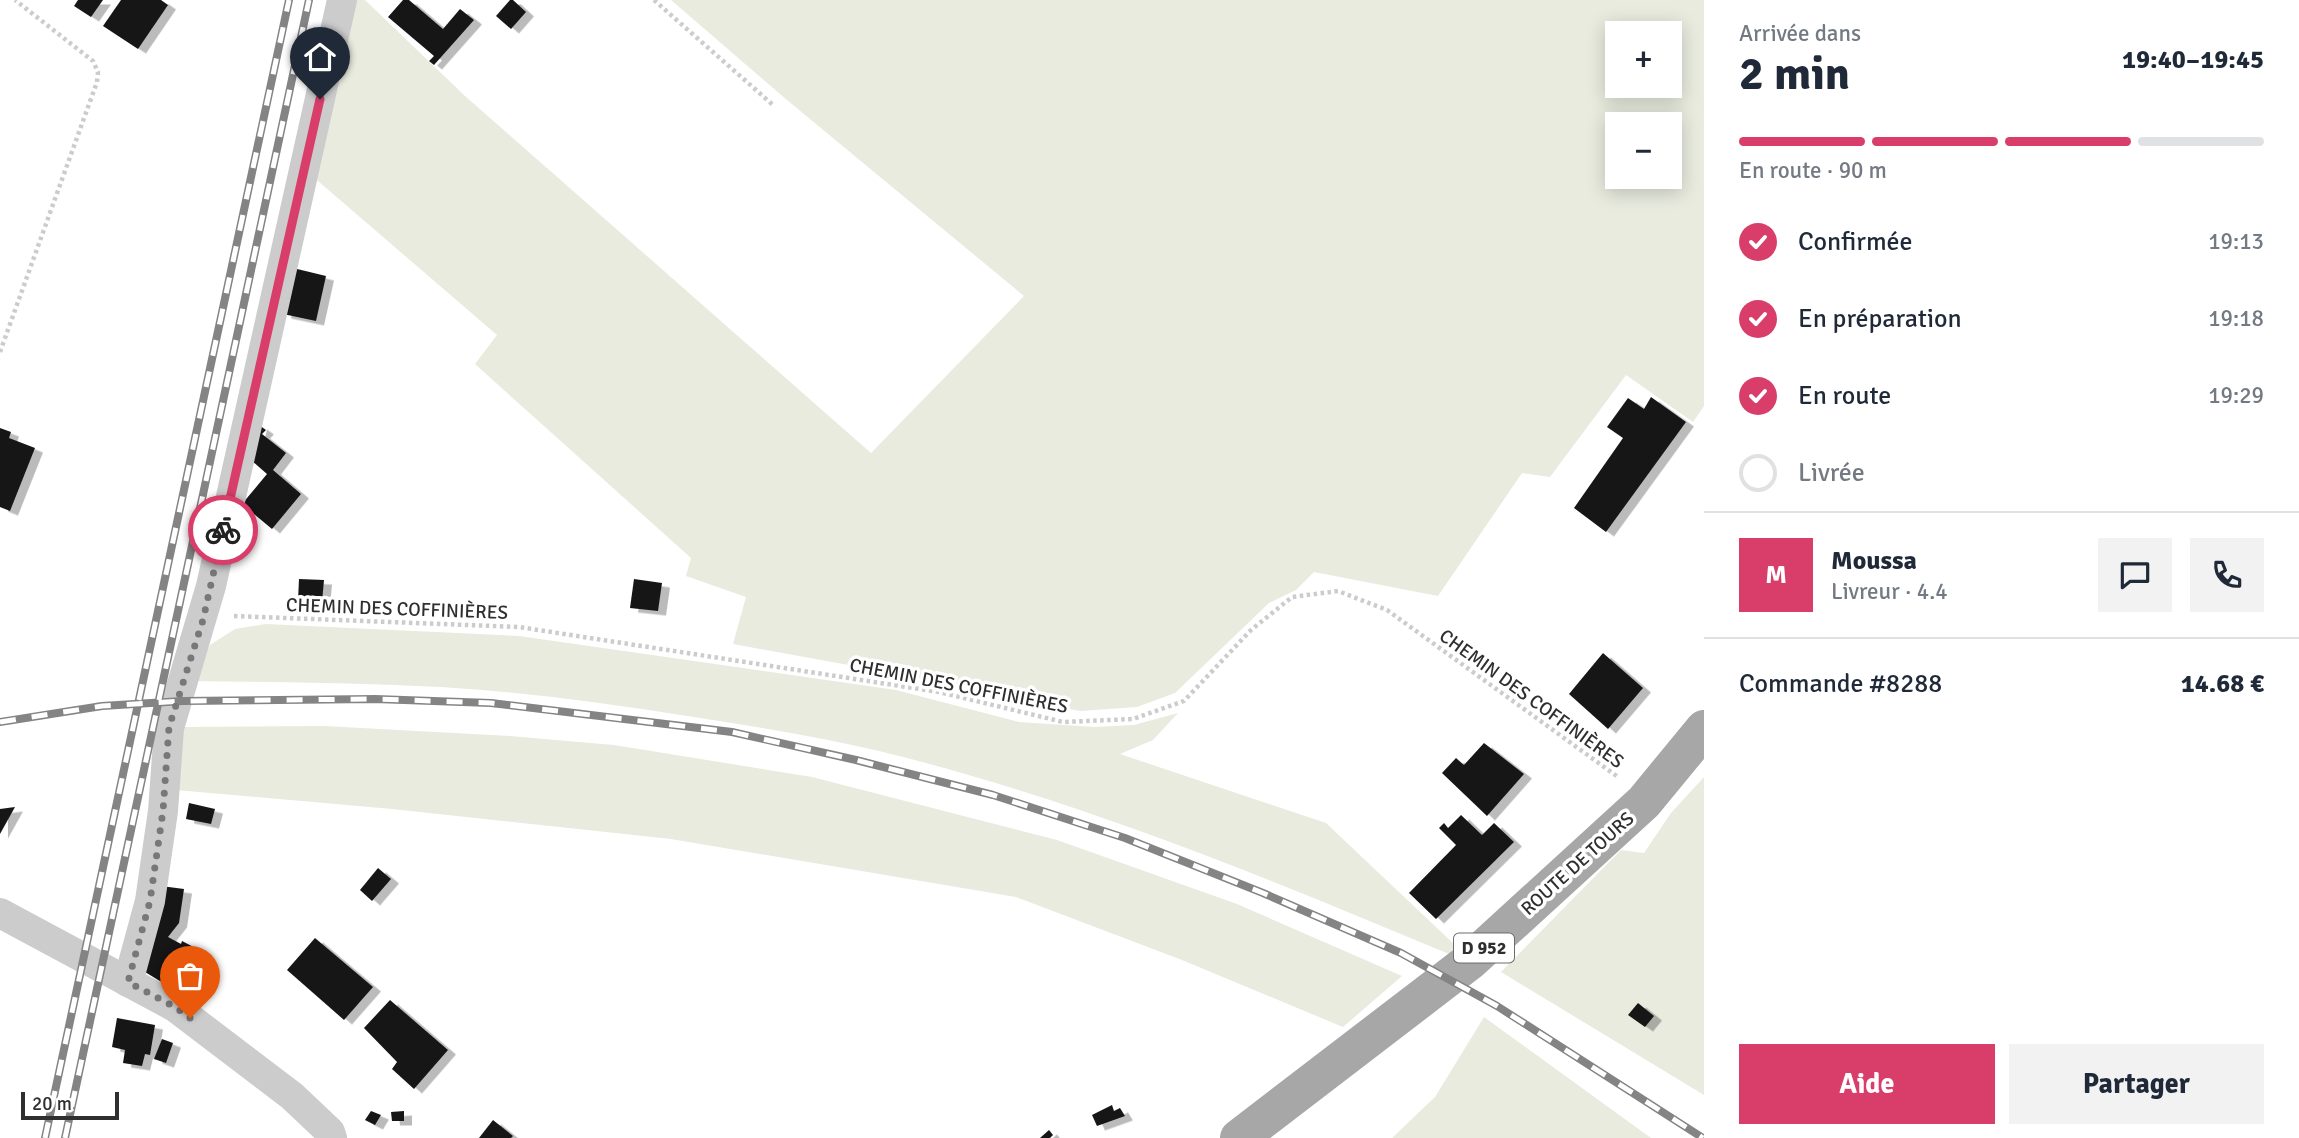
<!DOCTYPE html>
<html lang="fr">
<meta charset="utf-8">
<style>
body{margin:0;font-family:Signika,sans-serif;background:#f2f2f3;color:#1f2937;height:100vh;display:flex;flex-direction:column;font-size:26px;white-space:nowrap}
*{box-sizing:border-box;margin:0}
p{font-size:23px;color:#747a83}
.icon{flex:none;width:38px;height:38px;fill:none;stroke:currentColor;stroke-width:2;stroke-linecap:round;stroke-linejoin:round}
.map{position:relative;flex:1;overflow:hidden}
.sheet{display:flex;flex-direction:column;background:#fff;width:595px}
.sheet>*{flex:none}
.buttons{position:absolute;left:1605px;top:21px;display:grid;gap:14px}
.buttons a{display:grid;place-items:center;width:77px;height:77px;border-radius:0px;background:#fff;box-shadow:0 4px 18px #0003;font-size:35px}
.scale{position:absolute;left:21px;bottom:18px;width:98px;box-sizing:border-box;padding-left:7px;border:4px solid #2f2f2f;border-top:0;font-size:19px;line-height:24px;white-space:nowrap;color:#2f2f2f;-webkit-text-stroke:5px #fff;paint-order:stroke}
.pin{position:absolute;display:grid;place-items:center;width:60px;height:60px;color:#fff;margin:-72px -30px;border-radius:50% 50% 50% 0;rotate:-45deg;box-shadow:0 0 7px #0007}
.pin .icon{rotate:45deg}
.courier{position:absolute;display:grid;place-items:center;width:70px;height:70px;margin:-35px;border:5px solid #d93e6a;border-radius:50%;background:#fff;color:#222;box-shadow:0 2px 9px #0007}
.head em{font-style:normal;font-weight:700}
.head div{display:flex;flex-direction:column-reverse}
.head{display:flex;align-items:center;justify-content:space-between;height:119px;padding:0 35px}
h1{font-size:46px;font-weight:700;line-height:52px}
.bar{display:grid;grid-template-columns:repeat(4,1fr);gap:10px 7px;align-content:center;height:84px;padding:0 35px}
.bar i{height:9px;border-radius:5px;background:#e0e1e3}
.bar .on{background:#d93e6a}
.bar p{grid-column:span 4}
.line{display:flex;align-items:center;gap:18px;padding:0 35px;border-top:2px solid #e0e1e3}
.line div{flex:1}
.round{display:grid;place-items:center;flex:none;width:74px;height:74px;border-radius:0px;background:#f2f2f3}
ol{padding:0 35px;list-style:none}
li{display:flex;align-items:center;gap:21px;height:77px}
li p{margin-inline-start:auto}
li .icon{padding:7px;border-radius:50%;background:#d93e6a;color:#fff;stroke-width:4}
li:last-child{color:#747a83}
li i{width:38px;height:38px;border:4px solid #e0e1e3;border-radius:50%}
.cta{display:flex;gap:14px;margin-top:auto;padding:14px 35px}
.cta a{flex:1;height:80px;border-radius:0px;background:#d93e6a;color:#fff;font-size:28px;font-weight:700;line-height:80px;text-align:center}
.cta a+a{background:#f2f2f3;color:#1f2937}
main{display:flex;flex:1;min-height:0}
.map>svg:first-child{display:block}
</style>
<main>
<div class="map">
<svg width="1704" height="1138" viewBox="0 0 1704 1138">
<defs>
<filter id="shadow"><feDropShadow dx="8" dy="4.5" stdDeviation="0" flood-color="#0004"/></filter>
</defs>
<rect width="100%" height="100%" fill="#fff"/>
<g fill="#e8ebde" fill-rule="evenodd">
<path d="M 349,0 L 365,0 L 465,96 L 871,453 L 1024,296 L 787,100 L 671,0 L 1704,0 L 1704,406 L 1693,422 L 1626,375 L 1550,477 L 1522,473 L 1438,596 L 1314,572 L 1296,590 L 1269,603 L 1175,693 L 1137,707 L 1081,711 L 1015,700 L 920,678 L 733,644 L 746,597 L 686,576 L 691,558 L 475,364 L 497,335 L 311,175 ZM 1617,33 L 1670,33 L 1670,86 L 1617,86 ZM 1617,124 L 1670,124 L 1670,177 L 1617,177 Z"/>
<path d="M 266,624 L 519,636 L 896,690 L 1019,722 L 1094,727 L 1134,725 L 1178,713 L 1153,740 L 1120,754 L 1326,823 L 1456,946 L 1449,954 C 1263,876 1076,799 879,751 C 815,736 751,726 687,716 C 605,703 523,692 441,687 C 358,683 275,682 193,681 L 210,645 L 235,629 Z"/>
<path d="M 324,726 L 510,736 L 614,745 L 812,777 L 1057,840 L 1237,904 L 1402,976 L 1343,1027 L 1182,960 L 1016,897 L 671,839 L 392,809 L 176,790 L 181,727 Z"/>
<path d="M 1704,777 L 1704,1095 L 1501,972 L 1621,850 L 1644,853 L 1671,813 Z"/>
<path d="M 1484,1017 L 1651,1138 L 1392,1138 L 1435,1097 Z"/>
</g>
<g fill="#161616" filter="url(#shadow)">
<path d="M 78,0 L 103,0 L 91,17 L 74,6 Z"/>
<path d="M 121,0 L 161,0 L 168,5 L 138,49 L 103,26 Z"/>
<path d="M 403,0 L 409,0 L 443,29 L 460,9 L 474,20 L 434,65 L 429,61 L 434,56 L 388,17 Z"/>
<path d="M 510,0 L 513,0 L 526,12 L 511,29 L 496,16 Z"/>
<path d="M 293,268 L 326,276 L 316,321 L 283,314 Z"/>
<path d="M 1651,397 L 1686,422 L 1606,532 L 1574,508 L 1623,438 L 1607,427 L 1628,398 L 1644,409 Z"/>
<path d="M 259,425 L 266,430 L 262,434 L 286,453 L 273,470 L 301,494 L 272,529 L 242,504 L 267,474 L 251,460 Z"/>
<path d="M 0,428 L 11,432 L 9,438 L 35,448 L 10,511 L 0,507 Z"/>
<path d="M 299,579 L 324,580 L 322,602 L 298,601 Z"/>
<path d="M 634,579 L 662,583 L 658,611 L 630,608 Z"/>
<path d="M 1603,653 L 1643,688 L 1608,729 L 1569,694 Z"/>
<path d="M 1484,743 L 1524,774 L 1487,816 L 1442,773 L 1456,758 L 1464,765 Z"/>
<path d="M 189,803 L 215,809 L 211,824 L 186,819 Z"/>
<path d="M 15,807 L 0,834 L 0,809 Z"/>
<path d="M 1461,815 L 1482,835 L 1494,823 L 1514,842 L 1436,919 L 1409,893 L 1456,845 L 1439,828 L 1444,823 L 1448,828 Z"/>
<path d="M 378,868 L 391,879 L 372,901 L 360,890 Z"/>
<path d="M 161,886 L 184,889 L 179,923 L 168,937 L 181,944 L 182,941 L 201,951 L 178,992 L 145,972 Z"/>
<path d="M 315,938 L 373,987 L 344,1020 L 287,970 Z"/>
<path d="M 390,1000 L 448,1050 L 414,1089 L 392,1069 L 397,1062 L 364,1028 Z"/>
<path d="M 1638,1003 L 1654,1016 L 1645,1027 L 1628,1015 Z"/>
<path d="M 117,1018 L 155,1025 L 150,1055 L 145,1054 L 142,1066 L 123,1063 L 125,1050 L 112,1047 Z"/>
<path d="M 162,1039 L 173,1043 L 166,1063 L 154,1059 Z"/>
<path d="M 1112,1105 L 1114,1111 L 1120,1108 L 1125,1116 L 1097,1126 L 1092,1115 Z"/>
<path d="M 371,1111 L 381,1115 L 375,1125 L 365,1120 Z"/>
<path d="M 404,1111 L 404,1121 L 392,1121 L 391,1112 Z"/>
<path d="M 493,1120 L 513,1136 L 511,1138 L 479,1138 Z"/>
<path d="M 1049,1130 L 1053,1135 L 1050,1138 L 1040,1138 Z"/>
</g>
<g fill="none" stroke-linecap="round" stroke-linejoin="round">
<g stroke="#ccc" stroke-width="4.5" stroke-dasharray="3.5 3.5" stroke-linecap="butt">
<path d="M 654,0 L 773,105"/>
<path d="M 0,352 L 97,82 L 98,72 L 93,61 L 15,0"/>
<path d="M 234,616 L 519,627 L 939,692 L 1063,722 L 1133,719 L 1184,701 L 1251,630 L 1292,597 L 1338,591 L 1387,610 L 1618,777"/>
</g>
<g stroke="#ccc" stroke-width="30">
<path d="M 0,913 L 175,1007 L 292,1096 L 330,1132 L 332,1138"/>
<path d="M 128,982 L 150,901 L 163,811 L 169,728 L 211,586 L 342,0"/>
</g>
<path stroke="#a7a7a7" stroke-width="38" d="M 1239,1138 L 1470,961 L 1644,802 L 1704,729"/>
<g stroke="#848484" stroke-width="8">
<g id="rail">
<path d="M 0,722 L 102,706 L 183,701 L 375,699 L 491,703 L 732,732 L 856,760 L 993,795 L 1125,838 L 1263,893 L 1401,953 L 1497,1006 L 1703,1138"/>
<path d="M 45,1138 L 289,0"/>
<path d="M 65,1138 L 309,0"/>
</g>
</g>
<use href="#rail" stroke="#fff" stroke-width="5" stroke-dasharray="16" stroke-linecap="butt"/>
</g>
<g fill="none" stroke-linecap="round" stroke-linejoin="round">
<path stroke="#787878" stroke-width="7" stroke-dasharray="0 12.6" d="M 190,1018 L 175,1007 L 128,982 L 150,901 L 163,811 L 169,727 L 203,620 L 223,530"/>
<path stroke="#d93e6a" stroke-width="9" d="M 223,530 L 320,99"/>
</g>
<g text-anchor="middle" stroke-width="7" stroke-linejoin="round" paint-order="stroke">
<rect fill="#fff" stroke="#6d6d6d" stroke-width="2" x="1454" y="933.5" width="60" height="29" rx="5"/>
<g font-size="18" font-weight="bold" fill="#2f2f2f">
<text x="1484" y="954">D 952</text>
</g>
<g font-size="19" fill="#2f2f2f" stroke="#fff">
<text transform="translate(397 608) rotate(2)" y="7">CHEMIN DES COFFINIÈRES</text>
<text transform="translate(959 685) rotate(11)" y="7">CHEMIN DES COFFINIÈRES</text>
<text transform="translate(1532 698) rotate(36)" y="7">CHEMIN DES COFFINIÈRES</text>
<text transform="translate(1577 863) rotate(-42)" y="7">ROUTE DE TOURS</text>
</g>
</g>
</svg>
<div class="buttons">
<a>+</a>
<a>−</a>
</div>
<div class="scale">20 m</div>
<div class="pin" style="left:190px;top:1018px;background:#ea580c"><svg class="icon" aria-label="bag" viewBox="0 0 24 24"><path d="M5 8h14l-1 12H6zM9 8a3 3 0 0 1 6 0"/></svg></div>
<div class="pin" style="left:320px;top:99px;background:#1f2937"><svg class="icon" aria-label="home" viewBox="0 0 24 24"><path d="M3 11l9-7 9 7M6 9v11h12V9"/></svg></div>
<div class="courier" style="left:223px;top:530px"><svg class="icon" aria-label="bike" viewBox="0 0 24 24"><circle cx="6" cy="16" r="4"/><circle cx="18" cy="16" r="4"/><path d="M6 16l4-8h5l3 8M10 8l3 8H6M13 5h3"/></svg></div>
</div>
<section class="sheet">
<div class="head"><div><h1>2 min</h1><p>Arrivée dans</p></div><em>19:40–19:45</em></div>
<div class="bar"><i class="on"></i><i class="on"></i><i class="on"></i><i></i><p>En route · 90 m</p></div>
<ol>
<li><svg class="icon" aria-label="check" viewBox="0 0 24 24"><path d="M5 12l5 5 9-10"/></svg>Confirmée<p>19:13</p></li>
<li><svg class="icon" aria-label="check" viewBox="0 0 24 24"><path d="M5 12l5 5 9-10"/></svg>En préparation<p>19:18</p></li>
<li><svg class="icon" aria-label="check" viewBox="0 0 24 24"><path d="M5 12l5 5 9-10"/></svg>En route<p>19:29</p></li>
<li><i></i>Livrée</li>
</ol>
<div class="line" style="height:126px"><b class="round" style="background:#d93e6a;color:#fff">M</b><div><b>Moussa</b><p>Livreur · 4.4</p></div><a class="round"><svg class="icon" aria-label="chat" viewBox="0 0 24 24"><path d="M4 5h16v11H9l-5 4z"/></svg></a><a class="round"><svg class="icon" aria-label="phone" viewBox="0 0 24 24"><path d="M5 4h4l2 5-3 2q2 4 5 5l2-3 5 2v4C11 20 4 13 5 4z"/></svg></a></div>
<div class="line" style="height:91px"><div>Commande #8288</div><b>14.68 €</b></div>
<div class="cta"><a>Aide</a><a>Partager</a></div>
</section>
</main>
